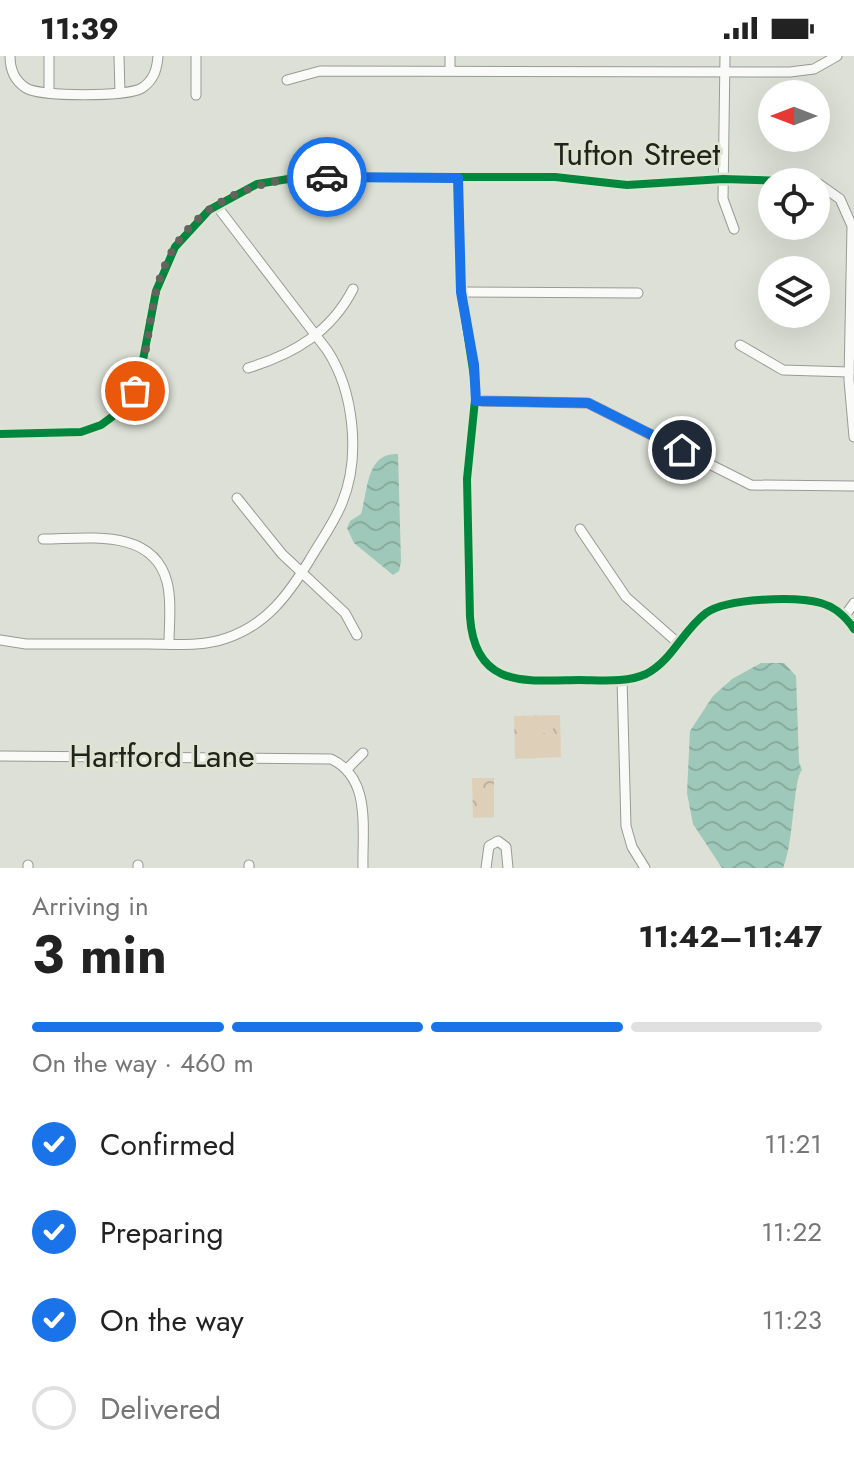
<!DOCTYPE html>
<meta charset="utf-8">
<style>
body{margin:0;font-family:Jost,sans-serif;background:#f6f6f6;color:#222;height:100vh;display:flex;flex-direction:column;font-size:30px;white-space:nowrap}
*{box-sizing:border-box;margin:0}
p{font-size:26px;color:#767676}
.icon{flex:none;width:44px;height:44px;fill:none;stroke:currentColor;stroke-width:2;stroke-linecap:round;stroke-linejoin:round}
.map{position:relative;height:812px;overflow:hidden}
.details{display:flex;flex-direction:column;background:#fff;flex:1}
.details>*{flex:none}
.needle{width:52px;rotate:270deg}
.tools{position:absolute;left:758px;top:24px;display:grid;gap:16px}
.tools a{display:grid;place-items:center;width:72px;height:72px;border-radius:50%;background:#fff;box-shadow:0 8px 32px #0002;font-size:40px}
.pin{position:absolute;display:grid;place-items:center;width:68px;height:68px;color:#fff;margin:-34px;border:4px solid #fff;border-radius:50%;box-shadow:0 2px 8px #0007}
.courier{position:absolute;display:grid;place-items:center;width:80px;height:80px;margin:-40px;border:6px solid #1a73e8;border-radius:50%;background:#fff;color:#222;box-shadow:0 2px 10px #0007}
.head em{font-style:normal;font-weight:700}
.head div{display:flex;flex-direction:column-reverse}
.head{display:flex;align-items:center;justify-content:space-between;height:136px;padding:0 32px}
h1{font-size:52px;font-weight:700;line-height:60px}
.bar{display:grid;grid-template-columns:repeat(4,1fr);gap:12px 8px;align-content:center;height:96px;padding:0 32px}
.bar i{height:10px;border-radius:6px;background:#e0e0e0}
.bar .current{background:#1a73e8}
.bar p{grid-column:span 4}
ol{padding:0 32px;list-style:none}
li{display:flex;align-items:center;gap:24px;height:88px}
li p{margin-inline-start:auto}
li .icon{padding:8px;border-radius:50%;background:#1a73e8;color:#fff;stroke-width:4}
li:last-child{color:#767676}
li i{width:44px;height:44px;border:4px solid #e0e0e0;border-radius:50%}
.status{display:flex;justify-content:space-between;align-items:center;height:56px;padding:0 40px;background:#fff;direction:ltr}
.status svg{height:22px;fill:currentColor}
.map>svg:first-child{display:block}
</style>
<div class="status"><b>11:39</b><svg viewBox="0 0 49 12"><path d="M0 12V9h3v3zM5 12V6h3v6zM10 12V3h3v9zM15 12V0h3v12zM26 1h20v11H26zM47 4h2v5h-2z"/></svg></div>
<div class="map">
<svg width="854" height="812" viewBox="0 0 854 812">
<defs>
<pattern id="park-crowns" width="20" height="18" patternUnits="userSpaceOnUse" patternTransform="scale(2)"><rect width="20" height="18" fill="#ded0b8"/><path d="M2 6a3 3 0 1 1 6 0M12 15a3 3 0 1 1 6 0" fill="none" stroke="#beb29e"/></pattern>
<pattern id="water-waves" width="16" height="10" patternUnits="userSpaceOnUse" patternTransform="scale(2)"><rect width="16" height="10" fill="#9ec8b9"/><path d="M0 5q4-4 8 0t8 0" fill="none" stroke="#88ac9e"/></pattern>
</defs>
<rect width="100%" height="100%" fill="#dce0d6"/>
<g fill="url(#park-crowns)">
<path d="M 560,659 L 561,701 L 515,703 L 514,660 Z"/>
<path d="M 472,722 L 494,722 L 494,761 L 473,762 Z"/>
</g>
<g fill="#ded0b8">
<path d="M 553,663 L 553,677 L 523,678 L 523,664 Z"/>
<path d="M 523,683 L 553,683 L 553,696 L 523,697 Z"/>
</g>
<g fill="url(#water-waves)">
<path d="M 398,398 L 401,506 L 399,515 L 393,519 L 354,487 L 347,472 L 350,465 L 361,458 C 368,435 366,396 398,398 Z"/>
<path d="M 761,607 L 784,607 L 796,620 L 799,706 L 802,714 C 793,723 794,788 783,812 L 722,812 L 693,768 L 687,737 L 690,675 L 713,640 L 732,623 Z"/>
</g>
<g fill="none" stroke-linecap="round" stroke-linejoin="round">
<g stroke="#989b94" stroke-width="11">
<g id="minor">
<path d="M 10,0 C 10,13 15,25 26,32 C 40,41 128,41 142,32 C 154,24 157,13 158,0"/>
<path d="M 119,0 L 120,37"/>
<path d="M 196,0 L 196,39"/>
<path d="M 725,0 L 723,143 L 734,173"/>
<path d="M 450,14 L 450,0"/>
<path d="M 287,24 L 320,15 L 790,16 L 814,13 L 837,0"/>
<path d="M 49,37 L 49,0"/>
<path d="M 458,122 L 461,236 L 476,334 L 467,423 L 470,561 C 475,632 524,625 579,624 C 600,624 626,627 646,618 C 672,605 683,574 706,557 C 727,542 796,540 821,547 C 835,551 846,561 854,573"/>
<path d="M 816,126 L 840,143 L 852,170 L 849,324 L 854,381"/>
<path d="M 461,236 L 638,237"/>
<path d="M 740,289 L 783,314 L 849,316"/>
<path d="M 248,312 C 294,298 331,276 353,233"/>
<path d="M 476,345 L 588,347 L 751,429 L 854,430"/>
<path d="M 0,378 L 81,376 L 101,369 L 120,355 L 139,325 L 156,235 L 175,191 L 209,154 L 257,128 L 301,121 L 555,121 L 627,129 L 723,123 L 815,126"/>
<path d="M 237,442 L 282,498 L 345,557 L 357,579"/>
<path d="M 580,473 L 626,541 L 678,587"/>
<path d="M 43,483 C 86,483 153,471 167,526 C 172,545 169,568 169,588"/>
<path d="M 844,561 L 854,547"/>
<path d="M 0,584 L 26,588 C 67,588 107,588 148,588 C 174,588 202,591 227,582 C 266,569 288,539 309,505 C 320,486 334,467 342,447 C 361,401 354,335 327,294 L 216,149"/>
<path d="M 622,623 L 626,770 L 632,791 L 645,812"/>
<path d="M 0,700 L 331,703 C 372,722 362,774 363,812"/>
<path d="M 347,713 L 363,697"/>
<path d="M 138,809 L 138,812"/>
<path d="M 249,809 L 249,812"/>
<path d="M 28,812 L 28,809"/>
<path d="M 486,812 L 489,790 L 498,785 L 506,791 L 508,812"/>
</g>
</g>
<use href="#minor" stroke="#fafaf9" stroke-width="9"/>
<g stroke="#dde4d2" stroke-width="13">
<g id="cycleway">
<path d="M 458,122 L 461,236 L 476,334 L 467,423 L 470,561 C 475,632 524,625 579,624 C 600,624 626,627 646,618 C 672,605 683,574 706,557 C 727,542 796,540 821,547 C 835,551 846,561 854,573"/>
<path d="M 0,378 L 81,376 L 101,369 L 120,355 L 139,325 L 156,235 L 175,191 L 209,154 L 257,128 L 301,121 L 555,121 L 627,129 L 723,123 L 815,126"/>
</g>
</g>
<use href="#cycleway" stroke="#00873e" stroke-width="8"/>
</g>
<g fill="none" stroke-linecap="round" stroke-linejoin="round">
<path stroke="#62645d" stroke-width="8" stroke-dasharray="0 14.4" d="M 135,335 C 148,302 148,266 157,232 C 179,151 250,120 327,121"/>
<path stroke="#1a73e8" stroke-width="10" d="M 327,121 L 458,122 L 461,236 L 474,309 L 476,345 L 588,347 L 682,394"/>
</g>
<g text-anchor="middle" stroke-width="6" stroke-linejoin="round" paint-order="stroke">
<g font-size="32" fill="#20221c" stroke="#dde4d2">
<text x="637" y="109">Tufton Street</text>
<text x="162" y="711">Hartford Lane</text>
</g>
</g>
</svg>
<div class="tools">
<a><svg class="needle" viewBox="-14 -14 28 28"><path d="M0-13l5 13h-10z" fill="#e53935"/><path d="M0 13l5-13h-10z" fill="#767676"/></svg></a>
<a><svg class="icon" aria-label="locate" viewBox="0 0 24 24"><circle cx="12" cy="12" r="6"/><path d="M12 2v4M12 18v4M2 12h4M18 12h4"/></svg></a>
<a><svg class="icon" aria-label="layers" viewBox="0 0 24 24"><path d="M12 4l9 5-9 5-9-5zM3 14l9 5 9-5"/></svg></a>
</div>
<div class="pin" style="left:135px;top:335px;background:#ea580c"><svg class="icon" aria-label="bag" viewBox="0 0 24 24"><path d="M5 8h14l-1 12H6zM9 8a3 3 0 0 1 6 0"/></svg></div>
<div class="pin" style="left:682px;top:394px;background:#1f2937"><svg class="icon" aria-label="home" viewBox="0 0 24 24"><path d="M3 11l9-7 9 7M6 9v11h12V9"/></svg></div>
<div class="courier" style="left:327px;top:121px"><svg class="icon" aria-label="car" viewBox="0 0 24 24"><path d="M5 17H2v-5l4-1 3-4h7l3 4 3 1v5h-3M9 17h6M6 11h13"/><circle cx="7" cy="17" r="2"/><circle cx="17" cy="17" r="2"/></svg></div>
</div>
<section class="details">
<div class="head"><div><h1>3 min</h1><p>Arriving in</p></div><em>11:42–11:47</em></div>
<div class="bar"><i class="current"></i><i class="current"></i><i class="current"></i><i></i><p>On the way · 460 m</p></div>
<ol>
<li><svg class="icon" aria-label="check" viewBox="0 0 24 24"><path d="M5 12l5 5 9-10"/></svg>Confirmed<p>11:21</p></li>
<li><svg class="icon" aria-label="check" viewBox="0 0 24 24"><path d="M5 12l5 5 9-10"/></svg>Preparing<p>11:22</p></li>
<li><svg class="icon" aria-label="check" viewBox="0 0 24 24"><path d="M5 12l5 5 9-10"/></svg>On the way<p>11:23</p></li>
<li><i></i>Delivered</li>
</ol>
</section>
